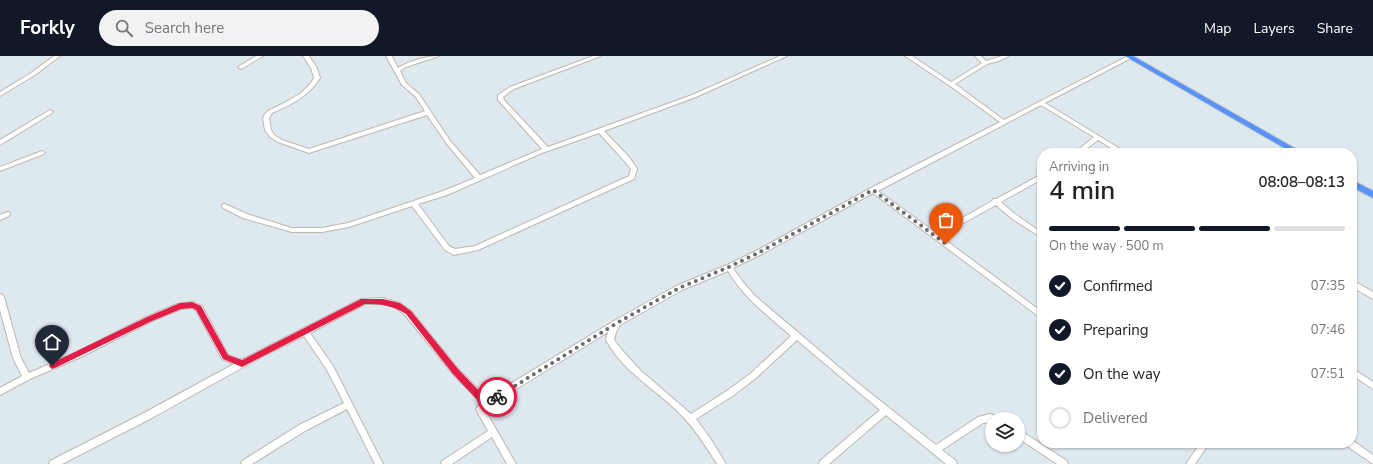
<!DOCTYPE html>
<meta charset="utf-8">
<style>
body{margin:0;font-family:"Nunito Sans",sans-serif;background:#f2f2f2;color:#222;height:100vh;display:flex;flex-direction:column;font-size:15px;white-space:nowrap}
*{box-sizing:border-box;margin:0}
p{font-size:13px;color:#767676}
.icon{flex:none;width:22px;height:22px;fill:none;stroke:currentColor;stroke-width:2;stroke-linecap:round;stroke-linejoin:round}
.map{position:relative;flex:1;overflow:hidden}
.panel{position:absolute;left:1037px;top:92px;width:320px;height:300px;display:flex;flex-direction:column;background:#fff;border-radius:16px;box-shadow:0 1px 3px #0004}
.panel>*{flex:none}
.controls{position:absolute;left:985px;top:356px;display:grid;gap:8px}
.controls a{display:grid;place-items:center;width:40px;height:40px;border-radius:50%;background:#fff;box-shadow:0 1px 3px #0004;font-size:20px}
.pin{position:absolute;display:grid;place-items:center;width:34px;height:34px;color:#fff;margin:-41px -17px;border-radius:50% 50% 50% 0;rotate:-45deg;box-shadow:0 0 4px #0007}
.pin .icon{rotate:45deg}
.courier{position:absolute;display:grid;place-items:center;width:40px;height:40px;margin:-20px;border:3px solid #e11d48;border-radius:50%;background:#fff;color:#222;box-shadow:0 1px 5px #0007}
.overview em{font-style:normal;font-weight:600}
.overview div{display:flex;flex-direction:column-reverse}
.overview{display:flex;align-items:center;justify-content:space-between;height:68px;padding:0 12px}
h1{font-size:26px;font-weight:600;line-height:30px}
.bar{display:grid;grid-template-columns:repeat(4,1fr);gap:6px 4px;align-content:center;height:48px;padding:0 12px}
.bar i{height:5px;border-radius:3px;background:#e0e0e0}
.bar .current{background:#111827}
.bar p{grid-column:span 4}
ol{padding:0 12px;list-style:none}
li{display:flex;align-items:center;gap:12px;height:44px}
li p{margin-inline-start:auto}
li .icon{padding:4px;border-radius:50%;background:#111827;color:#fff;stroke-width:4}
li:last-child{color:#767676}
li i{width:22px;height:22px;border:2px solid #e0e0e0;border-radius:50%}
header{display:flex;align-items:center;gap:24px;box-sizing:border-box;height:56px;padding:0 20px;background:#111827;color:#fff}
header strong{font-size:19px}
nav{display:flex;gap:22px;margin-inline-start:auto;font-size:14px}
.search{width:280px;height:36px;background:#f2f2f2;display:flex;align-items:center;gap:10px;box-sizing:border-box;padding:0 14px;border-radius:22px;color:#767676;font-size:15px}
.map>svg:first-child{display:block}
</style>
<header>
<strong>Forkly</strong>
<div class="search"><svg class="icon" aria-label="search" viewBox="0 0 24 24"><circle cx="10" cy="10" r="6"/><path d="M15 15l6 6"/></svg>Search here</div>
<nav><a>Map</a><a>Layers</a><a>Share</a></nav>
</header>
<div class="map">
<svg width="1373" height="408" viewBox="0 0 1373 408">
<rect width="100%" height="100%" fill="#dee8ef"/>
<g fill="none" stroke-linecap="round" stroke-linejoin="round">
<g stroke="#bdb8ae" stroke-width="2">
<g id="minor">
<path d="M 54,0 L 60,0 L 35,19 L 0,40 L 0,36 L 31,17 Z"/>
<path d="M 256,0 L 263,0 L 243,12 L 241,13 L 238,11 Z"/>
<path d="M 303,0 L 309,0 L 317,12 L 320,22 C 309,40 291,49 272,57 L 269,62 L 271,74 L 274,79 L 282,84 L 309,93 L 425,55 L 415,40 L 402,29 L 386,0 L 392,0 L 398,12 C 408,5 427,0 439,0 L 406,11 L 400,15 L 406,27 L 419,38 L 451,86 L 480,119 L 542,93 L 498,44 L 498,39 L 510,31 L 593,0 L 601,0 L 514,33 L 503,41 L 504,44 L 548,91 L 692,39 L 780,0 L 787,0 L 696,41 L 604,75 L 629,101 L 636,111 L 637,113 L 634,123 L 478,194 L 454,199 L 445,194 L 412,150 L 349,171 L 322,176 L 292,176 L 243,162 L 223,152 L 222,150 L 223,148 L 225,148 L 247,158 L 292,172 L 322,172 L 348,167 L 443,135 L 475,122 L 447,88 L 427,59 L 309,97 L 278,86 L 270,81 L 265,74 L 263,62 L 265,58 L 268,55 L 288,45 L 301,37 L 311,27 L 314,22 L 311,12 ZM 599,77 L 628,109 L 631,113 L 629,120 L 475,190 L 455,193 L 449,190 L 418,148 L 447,139 L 542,97 Z"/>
<path d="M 905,0 L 912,0 L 951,26 L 982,7 L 975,0 L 981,0 L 986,5 L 1002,0 L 1009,0 L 999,5 L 987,8 L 955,28 L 1004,64 L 1128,0 L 1133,1 L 1045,47 L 1127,97 L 1119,97 L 1098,84 L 1081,97 L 1074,97 L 1094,81 L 1041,49 L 878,135 L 936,177 L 992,145 L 993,143 L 996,143 L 1042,118 L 1042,123 L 1001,146 L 1015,158 L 1042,177 L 1042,182 L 1011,162 L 996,149 L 940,180 L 1042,256 L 1042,263 L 873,137 L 760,199 L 733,212 L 742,225 L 755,240 L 859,328 L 936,389 L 978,361 L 990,358 L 996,360 L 997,363 L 992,363 L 992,366 L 983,367 L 942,394 L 956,405 L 957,408 L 946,408 L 886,359 L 829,408 L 819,408 L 820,405 L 880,354 L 797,284 L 756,322 L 734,339 L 696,363 L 710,382 L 726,408 L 717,408 C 707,392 697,376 685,363 C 660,335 625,319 606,284 L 608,276 L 489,350 L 485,354 L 516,408 L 507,408 L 492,381 L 452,408 L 441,408 L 442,405 L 488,375 L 476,353 L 481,347 L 453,318 L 405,259 L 395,251 L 383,248 L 365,248 L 310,277 L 333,310 L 383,408 L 375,408 L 347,353 L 305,375 L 252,408 L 241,408 L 242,405 L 299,369 L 344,347 L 327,314 L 304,280 L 263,300 L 150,363 L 62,408 L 49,408 L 50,405 L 144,357 L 234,308 L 222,303 L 196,254 L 191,252 L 181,253 L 152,265 L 81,301 L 30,323 L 0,339 L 0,332 L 22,320 L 13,302 L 0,254 L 0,238 L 3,239 L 4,241 L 21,302 L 29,317 L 75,297 L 146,261 L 177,248 L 192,246 L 202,250 L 228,299 L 241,304 L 361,243 L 383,242 L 400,247 L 411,255 L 459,314 L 487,342 L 614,265 L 676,230 L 727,209 L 756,195 L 871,132 L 1000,66 L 956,34 ZM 728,215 C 745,243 766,258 791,280 L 750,318 L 728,334 L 691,358 L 640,314 L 621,293 L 614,284 L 616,276 L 620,269 L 682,234 Z"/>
<path d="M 50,54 L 53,56 L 52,57 L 0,89 L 0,84 Z"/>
<path d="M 42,95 L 45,97 L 44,98 L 0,115 L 0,111 Z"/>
<path d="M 7,156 L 9,156 L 10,158 L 9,160 L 0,164 L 0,159 Z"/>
<path d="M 1352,224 L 1373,236 L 1373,243 L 1352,231 Z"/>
<path d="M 1352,312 L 1373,326 L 1373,333 L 1352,319 Z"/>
<path d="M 1018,373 L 1067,405 L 1068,408 L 1057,408 L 1018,382 Z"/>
<path d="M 1352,384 L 1373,399 L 1373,408 L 1347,390 L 1346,387 L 1352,387 Z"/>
<path d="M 1198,387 L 1207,387 L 1208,389 L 1195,408 L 1186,408 L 1199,389 Z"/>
</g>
</g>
<g stroke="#c4c4c4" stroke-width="2">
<g id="major">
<path d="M 1125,0 L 1133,0 L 1303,97 L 1293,97 Z"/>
<path d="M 1352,124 L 1373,135 L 1373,142 L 1352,131 Z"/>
</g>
</g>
<use href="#minor" fill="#fff" fill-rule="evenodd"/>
<use href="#major" fill="#5793fb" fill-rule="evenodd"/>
</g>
<path fill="#e11d48" d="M 361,243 L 383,243 L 400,247 L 411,255 L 458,313 L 487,343 L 497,337 L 500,338 L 500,343 L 489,350 L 483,350 L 453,318 L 406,258 C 392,249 381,248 365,248 L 242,311 L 223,303 L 196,254 L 192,252 L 181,253 L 152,265 L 55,312 L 52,313 L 49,310 L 50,308 L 147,261 L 180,247 L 192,246 L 201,250 L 228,299 L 242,304 Z"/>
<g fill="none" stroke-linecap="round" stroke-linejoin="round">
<path stroke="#6a6e70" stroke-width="4" stroke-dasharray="0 7.2" d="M 497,341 L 617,267 L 679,232 L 729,211 L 758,197 L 873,134 L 946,188"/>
</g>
</svg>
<div class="controls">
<a><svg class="icon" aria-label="layers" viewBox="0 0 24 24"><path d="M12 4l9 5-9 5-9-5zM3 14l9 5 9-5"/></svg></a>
</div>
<div class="pin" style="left:946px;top:188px;background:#ea580c"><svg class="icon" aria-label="bag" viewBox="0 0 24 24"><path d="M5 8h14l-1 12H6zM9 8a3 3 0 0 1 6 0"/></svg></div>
<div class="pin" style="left:52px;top:310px;background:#1f2937"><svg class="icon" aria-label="home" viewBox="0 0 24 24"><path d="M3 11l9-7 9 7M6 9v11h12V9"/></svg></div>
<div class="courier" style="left:497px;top:341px"><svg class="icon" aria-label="bike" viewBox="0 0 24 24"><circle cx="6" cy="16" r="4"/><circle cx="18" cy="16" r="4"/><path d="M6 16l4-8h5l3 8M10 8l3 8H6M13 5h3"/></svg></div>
<section class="panel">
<div class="overview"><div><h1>4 min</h1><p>Arriving in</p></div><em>08:08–08:13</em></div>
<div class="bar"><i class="current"></i><i class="current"></i><i class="current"></i><i></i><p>On the way · 500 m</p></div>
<ol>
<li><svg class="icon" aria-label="check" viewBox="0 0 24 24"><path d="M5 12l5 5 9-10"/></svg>Confirmed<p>07:35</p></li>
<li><svg class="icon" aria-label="check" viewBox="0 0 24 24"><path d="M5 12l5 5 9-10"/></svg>Preparing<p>07:46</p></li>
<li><svg class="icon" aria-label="check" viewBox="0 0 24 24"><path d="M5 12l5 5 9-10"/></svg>On the way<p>07:51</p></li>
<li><i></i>Delivered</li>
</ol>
</section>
</div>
